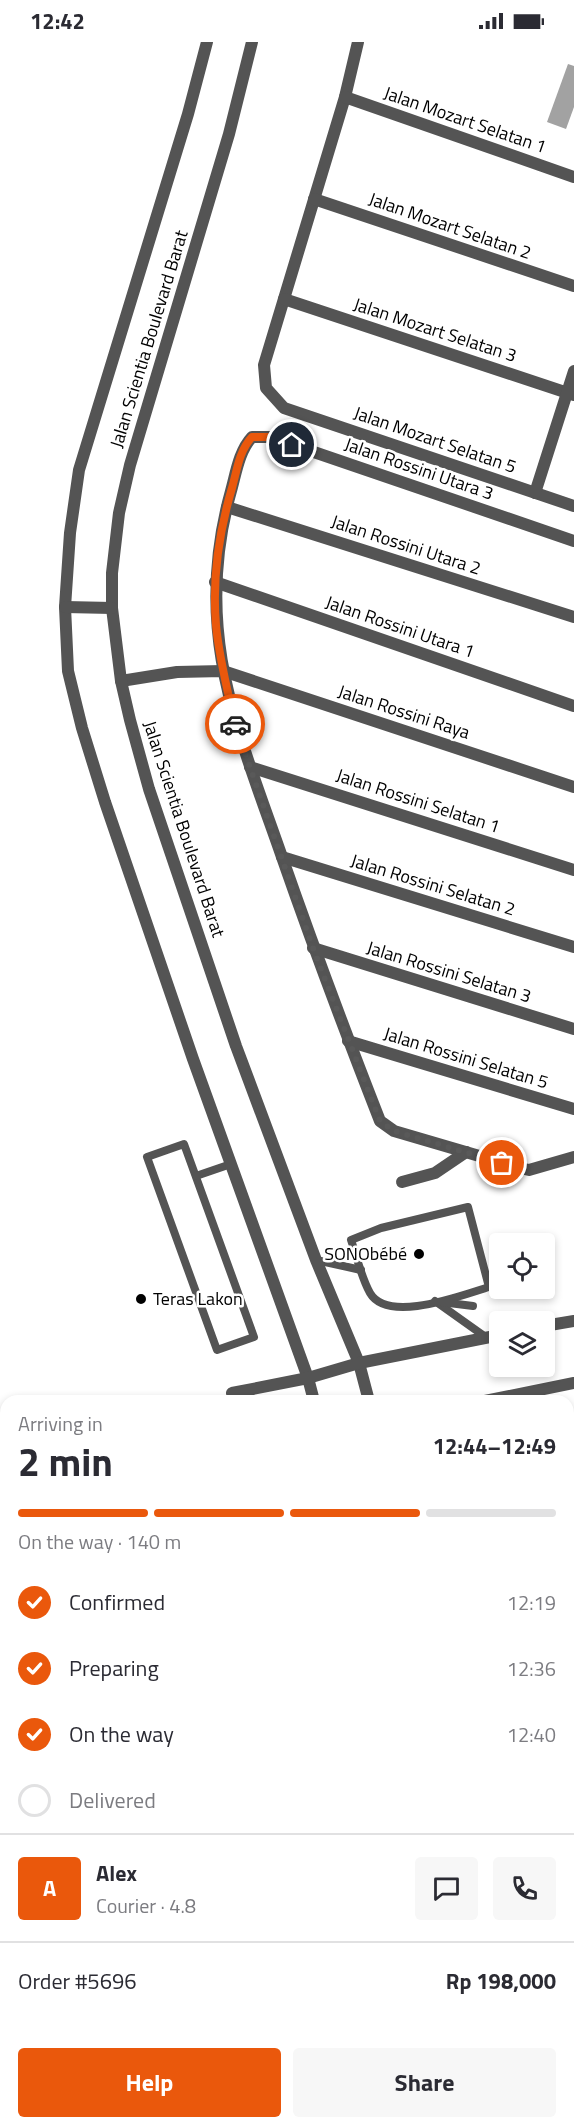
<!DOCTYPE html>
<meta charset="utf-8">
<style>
body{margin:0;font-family:"Titillium Web",sans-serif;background:#f7f7f7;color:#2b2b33;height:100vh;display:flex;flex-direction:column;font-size:22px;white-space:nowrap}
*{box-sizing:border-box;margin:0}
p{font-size:20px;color:#7c7c81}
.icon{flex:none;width:33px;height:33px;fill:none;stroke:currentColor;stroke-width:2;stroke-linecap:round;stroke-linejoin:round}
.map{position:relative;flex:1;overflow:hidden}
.side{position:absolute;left:0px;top:1353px;width:574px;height:734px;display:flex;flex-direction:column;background:#fff;border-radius:18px 18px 0 0;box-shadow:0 3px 9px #0003}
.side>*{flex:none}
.tools{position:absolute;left:489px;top:1191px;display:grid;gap:12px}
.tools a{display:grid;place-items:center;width:66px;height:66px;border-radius:6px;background:#fff;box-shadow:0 3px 9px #0003;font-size:30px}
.pin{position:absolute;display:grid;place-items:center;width:51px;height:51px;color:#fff;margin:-26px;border:3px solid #fff;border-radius:50%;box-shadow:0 2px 6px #0007}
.courier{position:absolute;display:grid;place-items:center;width:60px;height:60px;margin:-30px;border:4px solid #ea580c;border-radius:50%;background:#fff;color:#222;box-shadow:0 2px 8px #0007}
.head em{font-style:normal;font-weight:700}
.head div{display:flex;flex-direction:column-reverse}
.head{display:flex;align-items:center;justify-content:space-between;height:102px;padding:0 18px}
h1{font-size:39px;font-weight:700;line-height:45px}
.bar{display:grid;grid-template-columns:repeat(4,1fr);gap:9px 6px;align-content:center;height:72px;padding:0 18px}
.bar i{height:8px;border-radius:4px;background:#e1e1e2}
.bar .current{background:#ea580c}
.bar p{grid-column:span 4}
.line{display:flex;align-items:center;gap:15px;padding:0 18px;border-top:2px solid #e1e1e2}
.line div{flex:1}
.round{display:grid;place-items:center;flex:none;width:63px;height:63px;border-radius:6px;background:#f7f7f7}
ol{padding:0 18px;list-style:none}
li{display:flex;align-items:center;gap:18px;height:66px}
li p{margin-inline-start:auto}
li .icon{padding:6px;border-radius:50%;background:#ea580c;color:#fff;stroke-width:4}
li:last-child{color:#7c7c81}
li i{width:33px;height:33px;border:3px solid #e1e1e2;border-radius:50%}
.primary-button{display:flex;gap:12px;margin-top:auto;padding:12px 18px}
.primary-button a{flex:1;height:69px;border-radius:6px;background:#ea580c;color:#fff;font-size:24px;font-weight:700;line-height:69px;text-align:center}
.primary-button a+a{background:#f7f7f7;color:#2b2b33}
.status{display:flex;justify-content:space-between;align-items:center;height:42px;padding:0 30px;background:#fff;direction:ltr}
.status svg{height:16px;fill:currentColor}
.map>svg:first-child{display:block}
</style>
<div class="status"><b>12:42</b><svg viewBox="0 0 49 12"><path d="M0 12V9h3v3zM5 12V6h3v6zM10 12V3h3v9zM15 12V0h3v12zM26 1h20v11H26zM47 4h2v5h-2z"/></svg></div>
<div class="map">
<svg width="574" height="2086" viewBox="0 0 574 2086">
<rect width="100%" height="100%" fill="#fff"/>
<g fill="#a2a2a2">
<path d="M 568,22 L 574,24 L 574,65 L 566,87 L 547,80 Z"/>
<path d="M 0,1469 L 6,1470 L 6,1537 L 0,1540 Z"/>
</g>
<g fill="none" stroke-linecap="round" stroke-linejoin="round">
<path stroke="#a2a2a2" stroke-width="4.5" d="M 213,2080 L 214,2086"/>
<g stroke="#545454" stroke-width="8">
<path d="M 184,1102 L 254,1295 L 217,1308 L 147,1115 Z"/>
<path d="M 196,1134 L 231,1122"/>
<path d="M 468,1165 L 489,1245 C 462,1253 388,1282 370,1251 C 361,1235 357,1215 351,1198 L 381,1186 Z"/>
<path d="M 316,1218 L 361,1228"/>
<path d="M 435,1259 L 487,1296"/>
<path d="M 441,1260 L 473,1264"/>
<path d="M 487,2080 L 489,2086"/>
</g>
<g stroke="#545454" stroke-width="12">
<path d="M 358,0 L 345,55 L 264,323 L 266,346 L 284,366 L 574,464"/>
<path d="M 345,55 L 574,135"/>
<path d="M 314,157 L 574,244"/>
<path d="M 284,257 L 574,353"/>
<path d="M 535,451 L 574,329"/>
<path d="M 227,465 L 574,575"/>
<path d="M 574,499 L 270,395 L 252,395 C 239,409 236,431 231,449 C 192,588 237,686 282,815 C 313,904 346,992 380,1079 L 394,1089 L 520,1126 L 529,1128 L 574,1115"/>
<path d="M 215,540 L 574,664"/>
<path d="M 121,639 L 177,630 L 223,629 L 574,745"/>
<path d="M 250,725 L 574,828"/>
<path d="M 282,815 L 574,905"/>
<path d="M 313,906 L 574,987"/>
<path d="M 348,999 L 574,1067"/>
<path d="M 402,1140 L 435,1131 L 466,1110"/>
<path d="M 223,2080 L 225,2086"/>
<path d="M 249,2080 L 252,2086"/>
</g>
<g stroke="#545454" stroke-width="12">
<path d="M 207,0 L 188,72 L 79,428 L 70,491 L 65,565 L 68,629 L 82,686 L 105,760 L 193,1017 L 308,1336 L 314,1359"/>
<path d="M 252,0 L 229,92 L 130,423 L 119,471 L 112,531 L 112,566 L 121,639 L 130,678 L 149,747 L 236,1004 L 316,1218 L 359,1321 L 369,1359"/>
<path d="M 65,565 L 112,566"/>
<path d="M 544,1284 L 574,1279"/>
<path d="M 234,1359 L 232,1351 L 308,1336 L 359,1321 L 500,1293"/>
<path d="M 485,1359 L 574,1341"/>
</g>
<g stroke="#212121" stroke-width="12">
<path d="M 568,1694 L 574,1693"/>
<path d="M 568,1751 L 574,1750"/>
<path d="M 0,1800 L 6,1799"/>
<path d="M 0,1858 L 6,1857"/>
</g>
</g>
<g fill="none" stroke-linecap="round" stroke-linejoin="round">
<path stroke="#595959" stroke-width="6" stroke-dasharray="0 10.8" d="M 235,682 L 313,906 L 380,1079 L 394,1089 L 502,1121"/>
<path stroke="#ea580c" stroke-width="8" d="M 235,682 C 228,650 219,616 216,583 C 212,536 219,490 232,446 C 237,428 239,409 252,395 L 270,395 L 292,403"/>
</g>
<g fill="#000" stroke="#fff" stroke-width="2">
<circle cx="419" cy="1212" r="6"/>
<circle cx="141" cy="1257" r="6"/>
</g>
<g text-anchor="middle" stroke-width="5" stroke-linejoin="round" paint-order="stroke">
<g font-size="18" fill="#000" stroke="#fff">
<text transform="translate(465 78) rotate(19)" y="6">Jalan Mozart Selatan 1</text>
<text transform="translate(450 184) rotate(19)" y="6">Jalan Mozart Selatan 2</text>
<text transform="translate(435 288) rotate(18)" y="6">Jalan Mozart Selatan 3</text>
<text transform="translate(149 297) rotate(-73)" y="6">Jalan Scientia Boulevard Barat</text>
<text transform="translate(435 398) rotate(19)" y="6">Jalan Mozart Selatan 5</text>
<text transform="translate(419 427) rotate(19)" y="6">Jalan Rossini Utara 3</text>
<text transform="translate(406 503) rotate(18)" y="6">Jalan Rossini Utara 2</text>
<text transform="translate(400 585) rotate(19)" y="6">Jalan Rossini Utara 1</text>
<text transform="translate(404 670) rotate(18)" y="6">Jalan Rossini Raya</text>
<text transform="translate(418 759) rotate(18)" y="6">Jalan Rossini Selatan 1</text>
<text transform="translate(184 787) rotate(72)" y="6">Jalan Scientia Boulevard Barat</text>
<text transform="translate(433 843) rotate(17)" y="6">Jalan Rossini Selatan 2</text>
<text transform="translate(449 930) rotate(17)" y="6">Jalan Rossini Selatan 3</text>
<text transform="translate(466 1016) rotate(17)" y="6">Jalan Rossini Selatan 5</text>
</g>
<g font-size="18" fill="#000" stroke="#fff" text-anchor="end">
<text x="407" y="1218">SONObébé</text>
<text x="153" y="1263" text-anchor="start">Teras Lakon</text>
</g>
</g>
</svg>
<div class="tools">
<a><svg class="icon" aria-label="locate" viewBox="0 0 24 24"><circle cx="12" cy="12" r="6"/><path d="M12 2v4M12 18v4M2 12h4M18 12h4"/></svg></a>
<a><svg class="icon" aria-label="layers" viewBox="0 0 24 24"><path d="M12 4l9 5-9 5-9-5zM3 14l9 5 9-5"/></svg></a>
</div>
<div class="pin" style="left:502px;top:1121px;background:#ea580c"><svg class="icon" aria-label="bag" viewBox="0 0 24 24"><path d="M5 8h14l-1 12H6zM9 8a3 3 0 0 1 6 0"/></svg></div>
<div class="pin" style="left:292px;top:403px;background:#1f2937"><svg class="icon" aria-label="home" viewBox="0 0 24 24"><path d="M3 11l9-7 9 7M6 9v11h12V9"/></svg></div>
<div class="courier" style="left:235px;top:682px"><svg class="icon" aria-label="car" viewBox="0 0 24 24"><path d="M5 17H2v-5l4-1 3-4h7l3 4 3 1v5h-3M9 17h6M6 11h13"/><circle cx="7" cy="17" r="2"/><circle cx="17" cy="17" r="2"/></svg></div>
<section class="side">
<div class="head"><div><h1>2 min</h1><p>Arriving in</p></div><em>12:44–12:49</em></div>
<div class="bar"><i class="current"></i><i class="current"></i><i class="current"></i><i></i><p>On the way · 140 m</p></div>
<ol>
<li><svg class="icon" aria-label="check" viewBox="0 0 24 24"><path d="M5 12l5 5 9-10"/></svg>Confirmed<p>12:19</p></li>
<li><svg class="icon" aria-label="check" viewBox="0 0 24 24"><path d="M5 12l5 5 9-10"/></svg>Preparing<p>12:36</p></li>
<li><svg class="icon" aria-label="check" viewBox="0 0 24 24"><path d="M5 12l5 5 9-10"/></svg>On the way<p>12:40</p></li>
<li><i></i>Delivered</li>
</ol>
<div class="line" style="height:108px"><b class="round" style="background:#ea580c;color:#fff">A</b><div><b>Alex</b><p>Courier · 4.8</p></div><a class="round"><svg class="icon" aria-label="chat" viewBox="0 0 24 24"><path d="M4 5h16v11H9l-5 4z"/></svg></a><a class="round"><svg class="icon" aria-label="phone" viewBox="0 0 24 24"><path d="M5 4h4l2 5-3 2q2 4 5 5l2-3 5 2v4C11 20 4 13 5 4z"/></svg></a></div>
<div class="line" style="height:78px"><div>Order #5696</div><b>Rp 198,000</b></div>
<div class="primary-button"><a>Help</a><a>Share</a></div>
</section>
</div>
